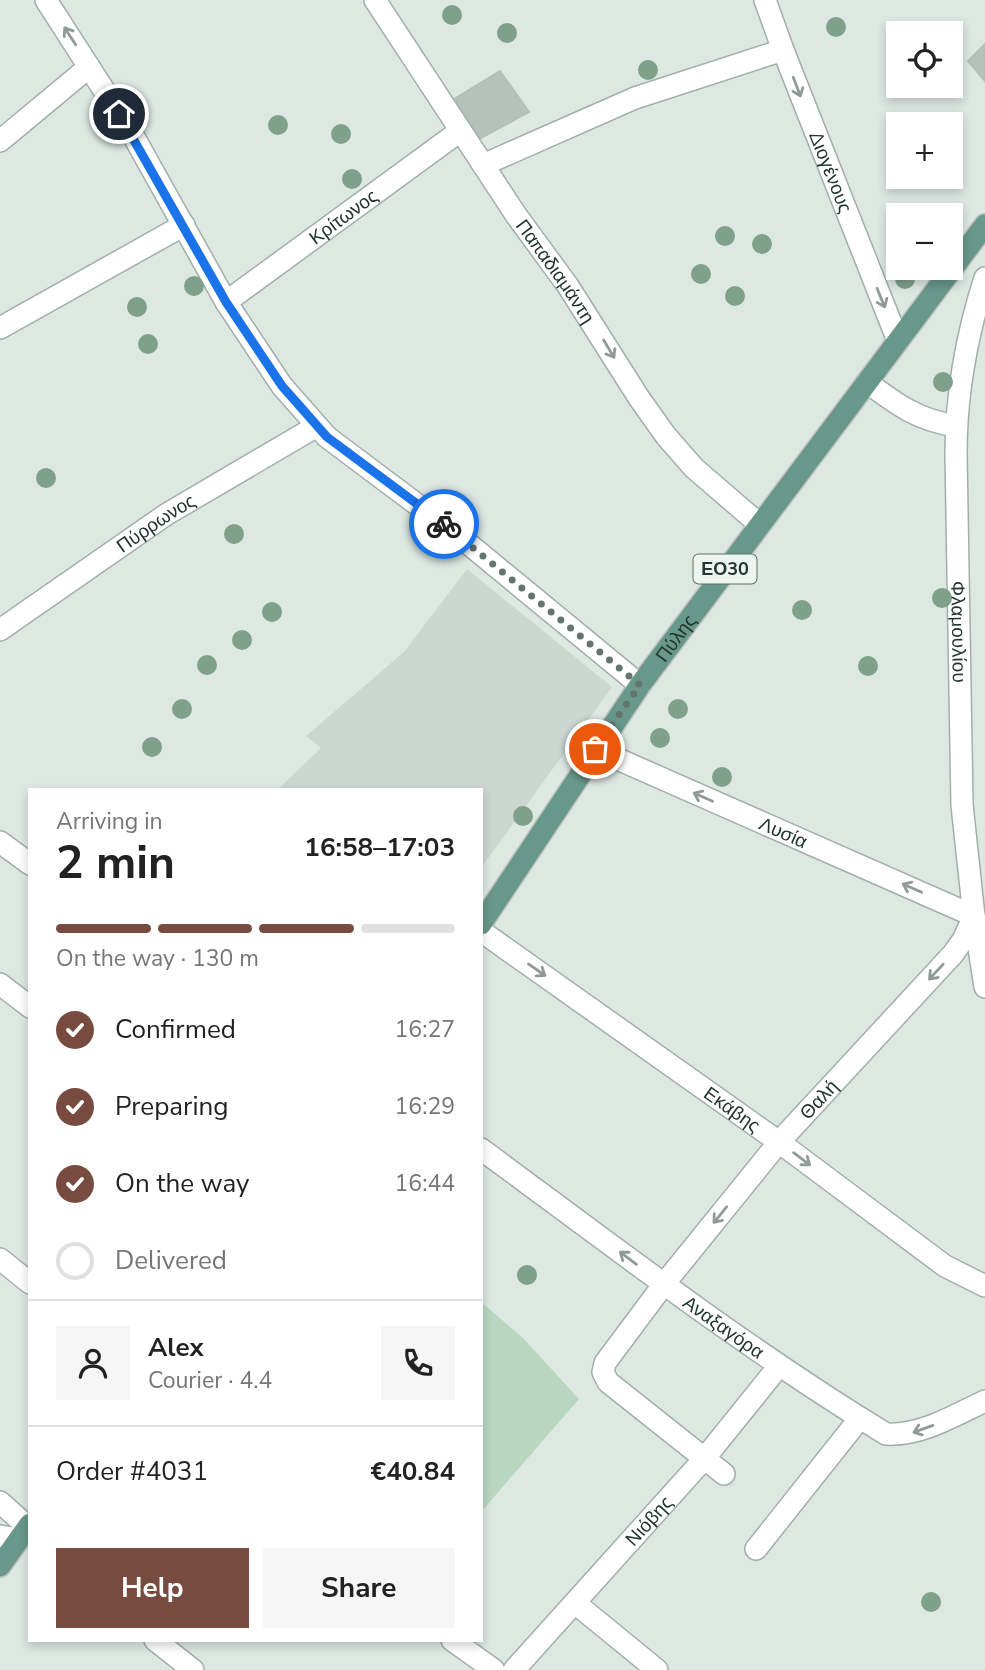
<!DOCTYPE html>
<meta charset="utf-8">
<style>
body{margin:0;font-family:"Nunito Sans",sans-serif;background:#f6f6f6;color:#222;height:100vh;display:flex;flex-direction:column;font-size:26px;white-space:nowrap}
*{box-sizing:border-box;margin:0}
p{font-size:23px;color:#767676}
.icon{flex:none;width:38px;height:38px;fill:none;stroke:currentColor;stroke-width:2;stroke-linecap:round;stroke-linejoin:round}
.map{position:relative;flex:1;overflow:hidden}
.panel{position:absolute;left:28px;top:788px;width:455px;height:854px;display:flex;flex-direction:column;background:#fff;border-radius:0px;box-shadow:0 4px 10px #0003}
.panel>*{flex:none}
.fabs{position:absolute;left:886px;top:21px;display:grid;gap:14px}
.fabs a{display:grid;place-items:center;width:77px;height:77px;border-radius:0px;background:#fff;box-shadow:0 4px 10px #0003;font-size:35px}
.pin{position:absolute;display:grid;place-items:center;width:60px;height:60px;color:#fff;margin:-30px;border:4px solid #fff;border-radius:50%;box-shadow:0 2px 7px #0007}
.courier{position:absolute;display:grid;place-items:center;width:70px;height:70px;margin:-35px;border:5px solid #1a73e8;border-radius:50%;background:#fff;color:#222;box-shadow:0 2px 9px #0007}
.summary em{font-style:normal;font-weight:700}
.summary div{display:flex;flex-direction:column-reverse}
.summary{display:flex;align-items:center;justify-content:space-between;height:119px;padding:0 28px}
h1{font-size:46px;font-weight:700;line-height:52px}
.bar{display:grid;grid-template-columns:repeat(4,1fr);gap:10px 7px;align-content:center;height:84px;padding:0 28px}
.bar i{height:9px;border-radius:5px;background:#e0e0e0}
.bar .on{background:#774b3f}
.bar p{grid-column:span 4}
.line{display:flex;align-items:center;gap:18px;padding:0 28px;border-top:2px solid #e0e0e0}
.line div{flex:1}
.round{display:grid;place-items:center;flex:none;width:74px;height:74px;border-radius:0px;background:#f6f6f6}
ol{padding:0 28px;list-style:none}
li{display:flex;align-items:center;gap:21px;height:77px}
li p{margin-inline-start:auto}
li .icon{padding:7px;border-radius:50%;background:#774b3f;color:#fff;stroke-width:4}
li:last-child{color:#767676}
li i{width:38px;height:38px;border:4px solid #e0e0e0;border-radius:50%}
.primary-button{display:flex;gap:14px;margin-top:auto;padding:14px 28px}
.primary-button a{flex:1;height:80px;border-radius:0px;background:#774b3f;color:#fff;font-size:28px;font-weight:700;line-height:80px;text-align:center}
.primary-button a+a{background:#f6f6f6;color:#222}
.map>svg:first-child{display:block}
</style>
<div class="map">
<svg width="985" height="1670" viewBox="0 0 985 1670">
<rect width="100%" height="100%" fill="#dee8e3"/>
<path fill="#cdd7d2" d="M 467,569 L 612,687 L 481,868 L 481,789 L 278,789 L 321,748 L 306,736 L 404,652 Z"/>
<path fill="#b9d7c0" d="M 481,1302 L 523,1338 L 579,1399 L 481,1512 Z"/>
<g fill="#b4c2bc" stroke="#b2c0ba" stroke-width="2">
<path d="M 985,44 L 985,81 L 968,61 Z"/>
<path d="M 500,71 L 529,112 L 479,139 L 454,99 Z"/>
</g>
<g fill="none" stroke-linecap="round" stroke-linejoin="round">
<g stroke="#a2afa9" stroke-width="24">
<g id="minor">
<path d="M 46,0 L 134,137 L 226,302 L 282,386 L 327,437 L 459,536 L 640,685"/>
<path id="s1" d="M 375,0 L 516,215 L 568,286 L 639,398 L 666,436 L 694,468 L 759,524"/>
<path id="s2" d="M 765,0 L 783,50 L 898,341"/>
<path d="M 0,141 L 89,67"/>
<path d="M 483,165 L 635,98 L 783,50"/>
<path id="s3" d="M 985,278 C 966,337 956,393 956,454 L 962,805 L 974,916 L 985,987"/>
<path id="s4" d="M 226,302 L 460,131"/>
<path d="M 0,328 L 184,225"/>
<path d="M 867,382 C 897,405 918,420 956,426"/>
<path id="s5" d="M 0,630 L 167,514 L 317,426"/>
<path id="s6" d="M 595,749 L 974,916"/>
<path d="M 0,842 L 30,864"/>
<path id="s7" d="M 481,931 L 779,1142 L 945,1266 L 985,1286"/>
<path d="M 0,984 L 30,1007"/>
<path id="s8" d="M 481,1149 C 614,1247 745,1348 886,1434 C 921,1436 953,1416 985,1401"/>
<path d="M 0,1259 L 30,1283"/>
<path id="s9" d="M 724,1474 L 608,1382 L 603,1372 L 605,1363 L 664,1284 L 779,1142 L 953,954 L 963,940 L 974,916"/>
<path d="M 0,1502 L 30,1529"/>
<path d="M 0,1536 L 19,1539"/>
<path d="M 756,1549 L 860,1418"/>
<path d="M 575,1603 L 657,1670"/>
<path d="M 155,1640 L 193,1670"/>
<path d="M 452,1640 L 494,1670"/>
<path id="s10" d="M 514,1670 L 704,1459 L 779,1366"/>
</g>
</g>
<g stroke="#bdc2c1" stroke-width="24">
<g id="major">
<path id="s11" d="M 481,924 L 640,685 L 985,225"/>
<path d="M 0,1566 L 30,1524"/>
</g>
</g>
<use href="#minor" stroke="#fff" stroke-width="21"/>
<use href="#major" stroke="#68988a" stroke-width="21"/>
</g>
<g fill="#7fa18c">
<circle cx="452" cy="15" r="10"/>
<circle cx="836" cy="27" r="10"/>
<circle cx="507" cy="33" r="10"/>
<circle cx="648" cy="70" r="10"/>
<circle cx="278" cy="125" r="10"/>
<circle cx="341" cy="134" r="10"/>
<circle cx="352" cy="179" r="10"/>
<circle cx="725" cy="236" r="10"/>
<circle cx="762" cy="244" r="10"/>
<circle cx="701" cy="274" r="10"/>
<circle cx="905" cy="279" r="10"/>
<circle cx="194" cy="286" r="10"/>
<circle cx="735" cy="296" r="10"/>
<circle cx="137" cy="307" r="10"/>
<circle cx="148" cy="344" r="10"/>
<circle cx="943" cy="382" r="10"/>
<circle cx="46" cy="478" r="10"/>
<circle cx="234" cy="534" r="10"/>
<circle cx="942" cy="598" r="10"/>
<circle cx="802" cy="610" r="10"/>
<circle cx="272" cy="612" r="10"/>
<circle cx="242" cy="640" r="10"/>
<circle cx="207" cy="665" r="10"/>
<circle cx="868" cy="666" r="10"/>
<circle cx="182" cy="709" r="10"/>
<circle cx="678" cy="709" r="10"/>
<circle cx="660" cy="738" r="10"/>
<circle cx="152" cy="747" r="10"/>
<circle cx="579" cy="748" r="10"/>
<circle cx="722" cy="777" r="10"/>
<circle cx="523" cy="816" r="10"/>
<circle cx="527" cy="1275" r="10"/>
<circle cx="931" cy="1602" r="10"/>
</g>
<defs><path id="oneway-shaft" d="M-6 0H5M1.5-3L5.5 0L1.5 3" fill="none" stroke-width="1.6" stroke-linecap="round" stroke-linejoin="round" transform="scale(1.75)"/></defs>
<g stroke="#909a97">
<use href="#oneway-shaft" transform="translate(70 36) rotate(-123)"/>
<use href="#oneway-shaft" transform="translate(797 87) rotate(69)"/>
<use href="#oneway-shaft" transform="translate(881 298) rotate(68)"/>
<use href="#oneway-shaft" transform="translate(609 349) rotate(59)"/>
<use href="#oneway-shaft" transform="translate(703 797) rotate(-156)"/>
<use href="#oneway-shaft" transform="translate(912 888) rotate(-156)"/>
<use href="#oneway-shaft" transform="translate(537 970) rotate(35)"/>
<use href="#oneway-shaft" transform="translate(936 972) rotate(133)"/>
<use href="#oneway-shaft" transform="translate(802 1159) rotate(37)"/>
<use href="#oneway-shaft" transform="translate(720 1215) rotate(129)"/>
<use href="#oneway-shaft" transform="translate(628 1258) rotate(-143)"/>
<use href="#oneway-shaft" transform="translate(923 1429) rotate(160)"/>
</g>
<g fill="none" stroke-linecap="round" stroke-linejoin="round">
<path stroke="#64746e" stroke-width="7" stroke-dasharray="0 12.6" d="M 444,524 L 640,685 L 595,749"/>
<path stroke="#1a73e8" stroke-width="9" d="M 119,114 L 226,302 L 282,386 L 327,437 L 444,524"/>
</g>
<g text-anchor="middle" stroke-width="6" stroke-linejoin="round" paint-order="stroke">
<rect fill="#eef5f1" stroke="#5f6f69" stroke-width="2" x="693.5" y="554.5" width="63" height="29" rx="5"/>
<g font-size="18" font-weight="bold" fill="#22352f">
<text x="725" y="575">ΕΟ30</text>
</g>
<g font-size="19" fill="#22352f" stroke="#eef5f1">
<text dy="7" stroke="none"><textPath href="#s2" startOffset="184">Διογένους</textPath></text>
<text dy="7" stroke="none"><textPath href="#s4" startOffset="145">Κρίτωνος</textPath></text>
<text dy="7" stroke="none"><textPath href="#s1" startOffset="326">Παπαδιαμάντη</textPath></text>
<text dy="7" stroke="none"><textPath href="#s5" startOffset="189">Πύρρωνος</textPath></text>
<text dy="7" stroke="none"><textPath href="#s3" startOffset="357">Φλαμουλίου</textPath></text>
<text dy="7" stroke="none"><textPath href="#s11" startOffset="346">Πύλης</textPath></text>
<text dy="7" stroke="none"><textPath href="#s6" startOffset="206">Λυσία</textPath></text>
<text dy="7" stroke="none"><textPath href="#s9" startOffset="508">Θαλή</textPath></text>
<text dy="7" stroke="none"><textPath href="#s7" startOffset="308">Εκάβης</textPath></text>
<text dy="7" stroke="none"><textPath href="#s8" startOffset="301">Αναξαγόρα</textPath></text>
<text dy="7" stroke="none"><textPath href="#s10" startOffset="201">Νιόβης</textPath></text>
</g>
</g>
</svg>
<div class="fabs">
<a><svg class="icon" aria-label="locate" viewBox="0 0 24 24"><circle cx="12" cy="12" r="6"/><path d="M12 2v4M12 18v4M2 12h4M18 12h4"/></svg></a>
<a>+</a>
<a>−</a>
</div>
<div class="pin" style="left:595px;top:749px;background:#ea580c"><svg class="icon" aria-label="bag" viewBox="0 0 24 24"><path d="M5 8h14l-1 12H6zM9 8a3 3 0 0 1 6 0"/></svg></div>
<div class="pin" style="left:119px;top:114px;background:#1f2937"><svg class="icon" aria-label="home" viewBox="0 0 24 24"><path d="M3 11l9-7 9 7M6 9v11h12V9"/></svg></div>
<div class="courier" style="left:444px;top:524px"><svg class="icon" aria-label="bike" viewBox="0 0 24 24"><circle cx="6" cy="16" r="4"/><circle cx="18" cy="16" r="4"/><path d="M6 16l4-8h5l3 8M10 8l3 8H6M13 5h3"/></svg></div>
<section class="panel">
<div class="summary"><div><h1>2 min</h1><p>Arriving in</p></div><em>16:58–17:03</em></div>
<div class="bar"><i class="on"></i><i class="on"></i><i class="on"></i><i></i><p>On the way · 130 m</p></div>
<ol>
<li><svg class="icon" aria-label="check" viewBox="0 0 24 24"><path d="M5 12l5 5 9-10"/></svg>Confirmed<p>16:27</p></li>
<li><svg class="icon" aria-label="check" viewBox="0 0 24 24"><path d="M5 12l5 5 9-10"/></svg>Preparing<p>16:29</p></li>
<li><svg class="icon" aria-label="check" viewBox="0 0 24 24"><path d="M5 12l5 5 9-10"/></svg>On the way<p>16:44</p></li>
<li><i></i>Delivered</li>
</ol>
<div class="line" style="height:126px"><a class="round"><svg class="icon" aria-label="person" viewBox="0 0 24 24"><circle cx="12" cy="8" r="4"/><path d="M4 21q1-7 8-7t8 7"/></svg></a><div><b>Alex</b><p>Courier · 4.4</p></div><a class="round"><svg class="icon" aria-label="phone" viewBox="0 0 24 24"><path d="M5 4h4l2 5-3 2q2 4 5 5l2-3 5 2v4C11 20 4 13 5 4z"/></svg></a></div>
<div class="line" style="height:91px"><div>Order #4031</div><b>€40.84</b></div>
<div class="primary-button"><a>Help</a><a>Share</a></div>
</section>
</div>
